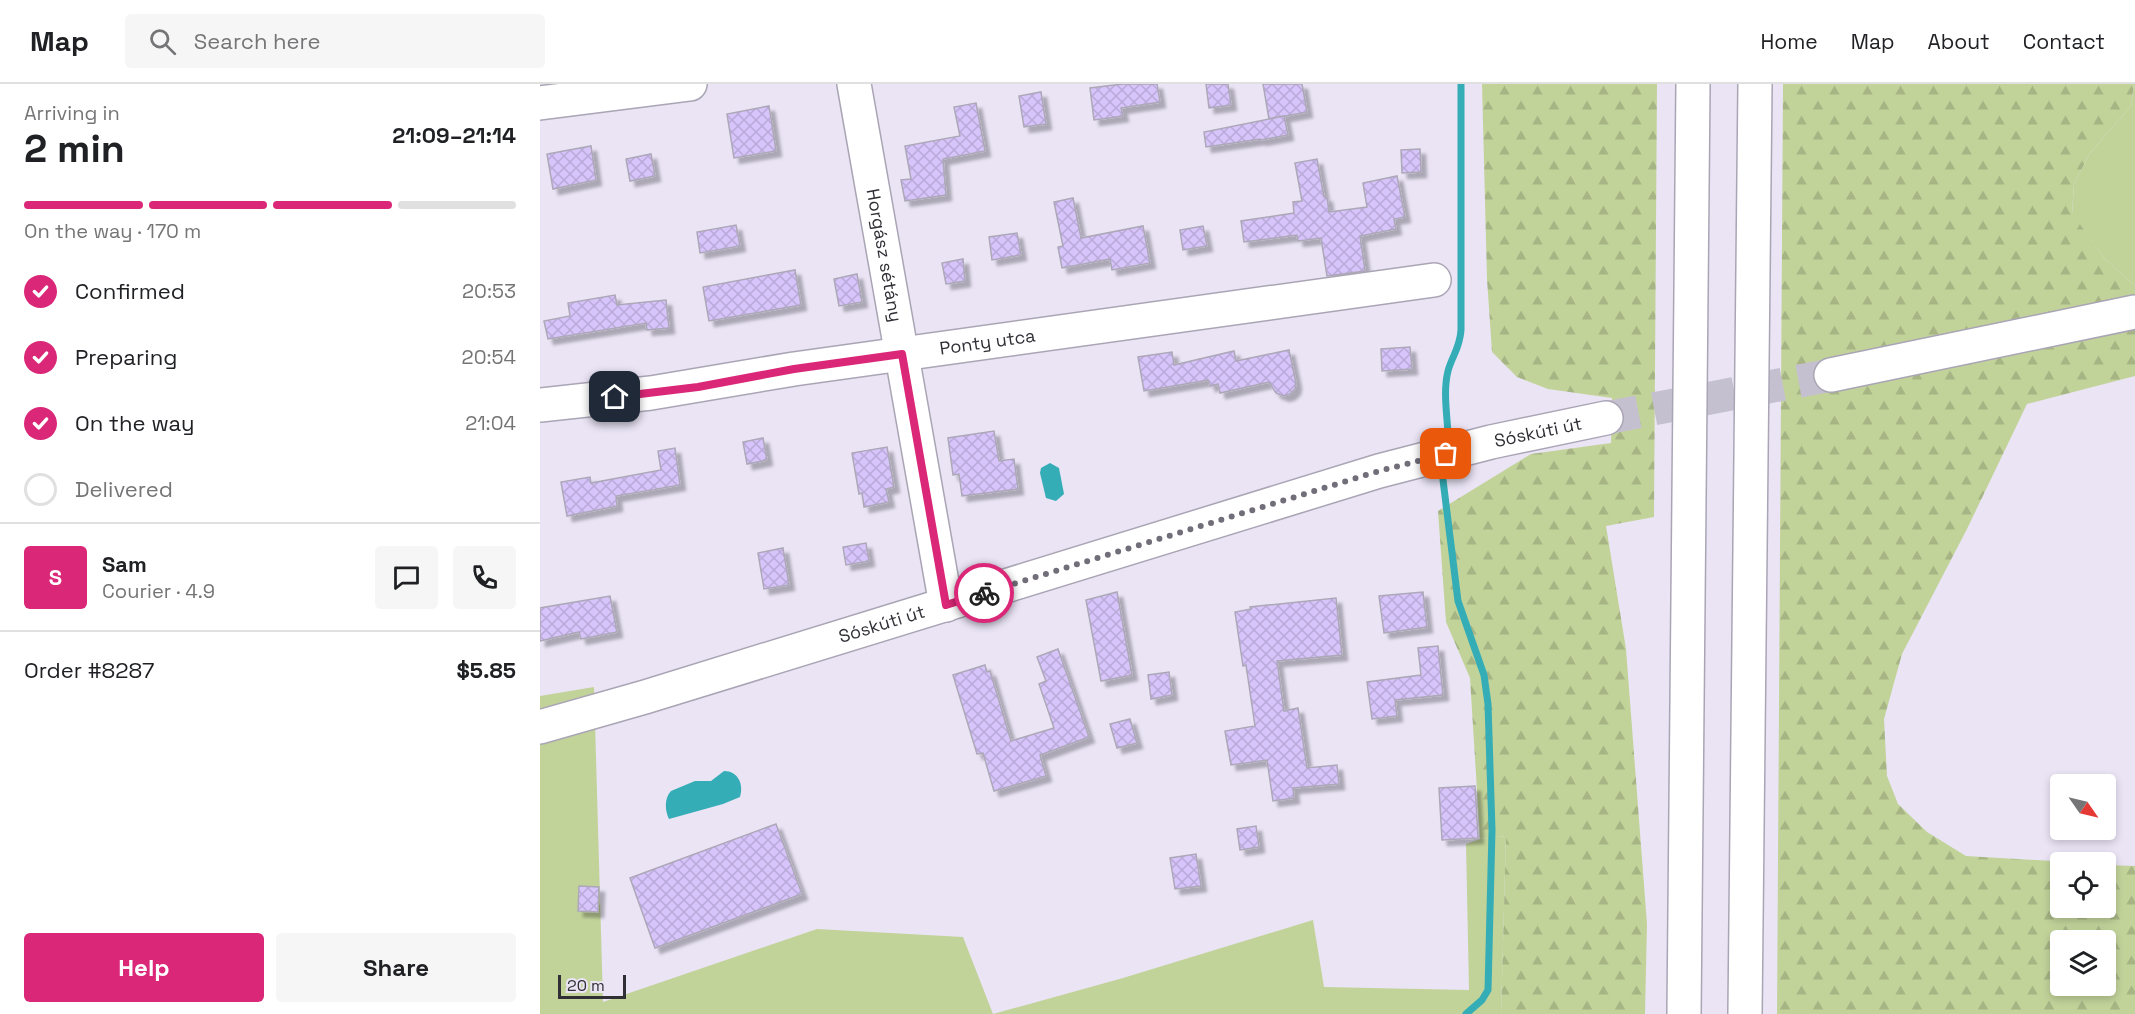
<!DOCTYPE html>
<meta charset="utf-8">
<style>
body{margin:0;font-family:"Space Grotesk",sans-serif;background:#f6f6f6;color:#202124;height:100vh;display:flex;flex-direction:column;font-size:22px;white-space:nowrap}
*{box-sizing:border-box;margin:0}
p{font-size:20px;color:#757577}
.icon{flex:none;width:33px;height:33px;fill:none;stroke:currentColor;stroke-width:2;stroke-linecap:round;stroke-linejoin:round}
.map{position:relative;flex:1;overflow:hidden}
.details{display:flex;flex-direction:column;background:#fff;width:540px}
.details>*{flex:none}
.needle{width:39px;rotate:124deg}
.buttons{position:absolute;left:1510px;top:690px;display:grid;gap:12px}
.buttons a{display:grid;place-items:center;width:66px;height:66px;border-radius:6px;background:#fff;box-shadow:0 3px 9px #0003;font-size:30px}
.scale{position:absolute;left:18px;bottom:15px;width:68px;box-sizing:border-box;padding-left:6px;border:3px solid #312f36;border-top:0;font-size:16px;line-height:21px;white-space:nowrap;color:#312f36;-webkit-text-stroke:4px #eae4f5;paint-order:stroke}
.pin{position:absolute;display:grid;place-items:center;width:51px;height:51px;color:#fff;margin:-26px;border-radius:12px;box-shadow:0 3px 9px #0006}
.courier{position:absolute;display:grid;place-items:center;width:60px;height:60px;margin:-30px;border:4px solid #db2777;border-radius:50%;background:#fff;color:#222;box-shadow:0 2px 8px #0007}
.head em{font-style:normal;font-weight:700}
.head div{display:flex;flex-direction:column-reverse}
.head{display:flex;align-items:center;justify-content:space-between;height:102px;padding:0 24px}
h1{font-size:39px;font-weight:700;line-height:45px}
.bar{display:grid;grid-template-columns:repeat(4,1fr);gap:9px 6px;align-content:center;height:72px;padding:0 24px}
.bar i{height:8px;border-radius:4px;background:#e0e0e0}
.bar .current{background:#db2777}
.bar p{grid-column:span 4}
.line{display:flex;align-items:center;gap:15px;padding:0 24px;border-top:2px solid #e0e0e0}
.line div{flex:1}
.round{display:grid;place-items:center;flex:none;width:63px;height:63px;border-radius:6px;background:#f6f6f6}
ol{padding:0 24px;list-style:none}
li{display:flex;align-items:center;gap:18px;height:66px}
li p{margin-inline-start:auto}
li .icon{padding:6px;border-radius:50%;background:#db2777;color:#fff;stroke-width:4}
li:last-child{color:#757577}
li i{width:33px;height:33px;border:3px solid #e0e0e0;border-radius:50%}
.cta{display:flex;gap:12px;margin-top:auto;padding:12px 24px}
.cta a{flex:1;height:69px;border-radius:6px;background:#db2777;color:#fff;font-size:24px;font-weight:700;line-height:69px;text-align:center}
.cta a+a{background:#f6f6f6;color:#202124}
header{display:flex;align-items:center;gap:36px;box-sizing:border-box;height:84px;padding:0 30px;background:#fff;border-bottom:2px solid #e0e0e0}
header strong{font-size:28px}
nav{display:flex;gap:33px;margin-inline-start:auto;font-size:21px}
.search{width:420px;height:54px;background:#f6f6f6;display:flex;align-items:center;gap:15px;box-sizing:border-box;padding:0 21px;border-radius:6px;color:#757577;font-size:22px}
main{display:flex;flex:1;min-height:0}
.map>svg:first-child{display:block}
</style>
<header>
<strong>Map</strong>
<div class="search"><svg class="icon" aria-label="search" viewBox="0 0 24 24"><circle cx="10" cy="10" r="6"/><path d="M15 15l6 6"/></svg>Search here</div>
<nav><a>Home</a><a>Map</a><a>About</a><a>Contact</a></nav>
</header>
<main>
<section class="details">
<div class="head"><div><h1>2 min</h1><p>Arriving in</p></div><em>21:09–21:14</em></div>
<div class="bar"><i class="current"></i><i class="current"></i><i class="current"></i><i></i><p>On the way · 170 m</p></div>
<ol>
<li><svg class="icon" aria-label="check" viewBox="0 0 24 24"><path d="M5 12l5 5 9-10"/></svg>Confirmed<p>20:53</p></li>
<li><svg class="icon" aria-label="check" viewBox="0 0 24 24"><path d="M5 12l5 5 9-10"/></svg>Preparing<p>20:54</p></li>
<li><svg class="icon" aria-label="check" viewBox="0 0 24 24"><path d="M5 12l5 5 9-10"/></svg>On the way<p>21:04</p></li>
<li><i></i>Delivered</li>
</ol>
<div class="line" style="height:108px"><b class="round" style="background:#db2777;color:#fff">S</b><div><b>Sam</b><p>Courier · 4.9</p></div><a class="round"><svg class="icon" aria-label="chat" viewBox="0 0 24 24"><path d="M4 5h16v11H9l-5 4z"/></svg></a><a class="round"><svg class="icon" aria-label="phone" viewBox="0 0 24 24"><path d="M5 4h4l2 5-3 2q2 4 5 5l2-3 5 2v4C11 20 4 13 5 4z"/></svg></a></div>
<div class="line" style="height:78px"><div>Order #8287</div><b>$5.85</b></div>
<div class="cta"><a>Help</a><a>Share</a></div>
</section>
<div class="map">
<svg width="1595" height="930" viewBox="0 0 1595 930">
<defs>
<pattern id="forest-firs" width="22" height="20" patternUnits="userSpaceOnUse" patternTransform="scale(1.5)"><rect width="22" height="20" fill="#c2d39a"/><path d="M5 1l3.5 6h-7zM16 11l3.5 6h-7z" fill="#a7b585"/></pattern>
<pattern id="building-cross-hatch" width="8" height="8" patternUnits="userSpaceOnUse" patternTransform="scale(1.5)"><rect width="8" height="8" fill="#d7c4fb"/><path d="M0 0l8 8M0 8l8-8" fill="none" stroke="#b9a9d8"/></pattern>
<filter id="shadow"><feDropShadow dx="5.5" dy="5.5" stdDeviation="1.5" flood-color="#0004"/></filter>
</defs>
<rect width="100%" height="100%" fill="#eae4f5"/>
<g fill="#c2d39a">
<path d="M 1594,0 L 1595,0 L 1595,202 L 1564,174 L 1532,130 L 1534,100 L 1550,69 L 1591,22 Z"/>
<path d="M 54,603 L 63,918 L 277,845 L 423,853 L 453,930 L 583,894 L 773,836 L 784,903 L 929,906 L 926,760 L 940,755 L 966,752 L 961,930 L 0,930 L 0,612 Z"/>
</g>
<g fill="url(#forest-firs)" fill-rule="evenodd">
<path d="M 942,0 L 1117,0 L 1114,433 L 1066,442 L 1086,565 L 1107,840 L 1105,930 L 961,930 L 966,752 L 940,755 L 930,594 L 906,538 L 898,427 L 991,370 L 1071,359 L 1072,314 L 1008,305 L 977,293 L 952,268 L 947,195 Z"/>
<path d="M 1243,0 L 1594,0 L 1591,22 L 1550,69 L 1534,100 L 1532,129 L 1564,174 L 1595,202 L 1595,292 L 1487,320 L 1427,445 L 1362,570 L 1344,635 L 1347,692 L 1358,720 L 1387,748 L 1426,772 L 1530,778 L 1521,778 L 1521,824 L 1566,824 L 1566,781 L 1595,782 L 1595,930 L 1237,930 ZM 1521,856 L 1566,856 L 1566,902 L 1521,902 Z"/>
</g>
<g fill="#35adb6">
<path d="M 510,379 L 519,384 L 524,410 L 516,417 L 506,414 L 500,389 L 501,384 Z"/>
<path d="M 184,687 C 198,687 204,700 200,713 L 183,720 L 129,735 C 125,727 124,714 131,707 L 155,697 L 171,697 Z"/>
</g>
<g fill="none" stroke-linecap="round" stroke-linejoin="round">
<g stroke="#35adb6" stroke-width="7">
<path d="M 908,350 C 907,330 903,307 908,287 C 912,272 920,264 921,246 L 921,0"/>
<path d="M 903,396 L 918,517 L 944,591 L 948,620 L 952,746 L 948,906 L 942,916 L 926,930"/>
</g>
</g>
<g fill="url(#building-cross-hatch)" stroke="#ada8b8" stroke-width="1.5" filter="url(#shadow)">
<path d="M 583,0 L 617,0 L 620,18 L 581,24 L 583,32 L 554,36 L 550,4 Z"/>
<path d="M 666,0 L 688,0 L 691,21 L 669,24 Z"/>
<path d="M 723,0 L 762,0 L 767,28 L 729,35 Z"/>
<path d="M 501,8 L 506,40 L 484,43 L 479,12 Z"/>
<path d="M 436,19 L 445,67 L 403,75 L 406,111 L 365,117 L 361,96 L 371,95 L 365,62 L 420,52 L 414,23 Z"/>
<path d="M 229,22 L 236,67 L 194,74 L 187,30 Z"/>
<path d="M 744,32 L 748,51 L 721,56 L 720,55 L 666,63 L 664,48 Z"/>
<path d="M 51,62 L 56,96 L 13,105 L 7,70 Z"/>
<path d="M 880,65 L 881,88 L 862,89 L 861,66 Z"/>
<path d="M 111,70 L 115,92 L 90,97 L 86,75 Z"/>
<path d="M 777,75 L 784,113 L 787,113 L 789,128 L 827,123 L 823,99 L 857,92 L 865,133 L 854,135 L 856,145 L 820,152 L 825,187 L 787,192 L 781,154 L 758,157 L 757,151 L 704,158 L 701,137 L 754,129 L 753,118 L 762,117 L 755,79 Z"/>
<path d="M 533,114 L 541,154 L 603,142 L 610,179 L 572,186 L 570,175 L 522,184 L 518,163 L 523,162 L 514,118 Z"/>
<path d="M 196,141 L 200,162 L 160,169 L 157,148 Z"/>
<path d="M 663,142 L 667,162 L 643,166 L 640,146 Z"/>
<path d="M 477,149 L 481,171 L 452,176 L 449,153 Z"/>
<path d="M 423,175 L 425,197 L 406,200 L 402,179 Z"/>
<path d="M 255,186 L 261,221 L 169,237 L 163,203 Z"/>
<path d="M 317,190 L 322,218 L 299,222 L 294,195 Z"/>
<path d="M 75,211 L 77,221 L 126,216 L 129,244 L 107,246 L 106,239 L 8,255 L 4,237 L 30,232 L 28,219 Z"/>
<path d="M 870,263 L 872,285 L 842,287 L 841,265 Z"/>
<path d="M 749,266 L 756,299 L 755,305 L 750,310 L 744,312 L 736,309 L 729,298 L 680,309 L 678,300 L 670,302 L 668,296 L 604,307 L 598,273 L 632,268 L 634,281 L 694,267 L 696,277 Z"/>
<path d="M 454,347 L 459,377 L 474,375 L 478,405 L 422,412 L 419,390 L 413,391 L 408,354 Z"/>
<path d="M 223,354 L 227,376 L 207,380 L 203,358 Z"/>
<path d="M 347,363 L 354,403 L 346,405 L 349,418 L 324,423 L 322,409 L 319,410 L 312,369 Z"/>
<path d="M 135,364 L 140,401 L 76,412 L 77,422 L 27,432 L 21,398 L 50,393 L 51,399 L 121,386 L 118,367 Z"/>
<path d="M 326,459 L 329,477 L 306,481 L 303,463 Z"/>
<path d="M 243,464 L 249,501 L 224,505 L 218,469 Z"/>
<path d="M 577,508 L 592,591 L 561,597 L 546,516 Z"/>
<path d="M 883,508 L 887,543 L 844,549 L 839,512 Z"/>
<path d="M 70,512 L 77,548 L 41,555 L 39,548 L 0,557 L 0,524 Z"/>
<path d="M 796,514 L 802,571 L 737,577 L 744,627 L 758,624 L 767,684 L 797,681 L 799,700 L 753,704 L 754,714 L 733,717 L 727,676 L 691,681 L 685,647 L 715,642 L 706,581 L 703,582 L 695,528 L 711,525 L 710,523 Z"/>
<path d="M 898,562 L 903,611 L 855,616 L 857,632 L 832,635 L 827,598 L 881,591 L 878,564 Z"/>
<path d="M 518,565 L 549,653 L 500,671 L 506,692 L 454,707 L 443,669 L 437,670 L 413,591 L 445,581 L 447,588 L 450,587 L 471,657 L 514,644 L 499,600 L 506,597 L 497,573 Z"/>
<path d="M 629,588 L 632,611 L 611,615 L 608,591 Z"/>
<path d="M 590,635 L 597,659 L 577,664 L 570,640 Z"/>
<path d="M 935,702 L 938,754 L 902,756 L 899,704 Z"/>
<path d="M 236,740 L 262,810 L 115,864 L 90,794 Z"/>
<path d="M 716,742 L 719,763 L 700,766 L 697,745 Z"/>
<path d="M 656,770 L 661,802 L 635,805 L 630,774 Z"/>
<path d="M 39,802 L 59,803 L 58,828 L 38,827 Z"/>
</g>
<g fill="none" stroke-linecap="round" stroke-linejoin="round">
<path stroke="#c5c0cf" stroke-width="33" stroke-dasharray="33 16" stroke-linecap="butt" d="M 1066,334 L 1291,291"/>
<g stroke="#aaa5b5" stroke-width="36">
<g id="minor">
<path id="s1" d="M 314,0 L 406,521"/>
<path d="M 0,19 L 150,0"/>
<path id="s2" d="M 0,321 L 111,309 L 254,285 L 894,196"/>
</g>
</g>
<g stroke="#aaa5b5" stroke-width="36">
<g id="major">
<path d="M 1291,291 L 1595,228"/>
<path id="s3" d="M 0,643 L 105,613 L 839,387 L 951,358 L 1066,334"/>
</g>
</g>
<g stroke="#aaa5b5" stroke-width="36">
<g id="highway">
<path d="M 1144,930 L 1153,0"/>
<path d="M 1205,930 L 1215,0"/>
</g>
</g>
<use href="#minor" stroke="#fff" stroke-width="33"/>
<use href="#major" stroke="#fff" stroke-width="33"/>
<use href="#highway" stroke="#fff" stroke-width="33"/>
</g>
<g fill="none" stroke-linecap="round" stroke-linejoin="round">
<path stroke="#726e79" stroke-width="6" stroke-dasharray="0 10.8" d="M 444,509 L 839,387 L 906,370"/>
<path stroke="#db2777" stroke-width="8" d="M 75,313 L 158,303 L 254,285 L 362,270 L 406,521 L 444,509"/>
</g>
<g text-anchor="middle" stroke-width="4.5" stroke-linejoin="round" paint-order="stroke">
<g font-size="18" fill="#312f36" stroke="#eae4f5">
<text dy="6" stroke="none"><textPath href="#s1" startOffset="174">Horgász sétány</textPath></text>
<text dy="6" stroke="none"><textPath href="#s2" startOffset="452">Ponty utca</textPath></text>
<text dy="6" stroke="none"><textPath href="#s3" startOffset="1041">Sóskúti út</textPath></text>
<text dy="6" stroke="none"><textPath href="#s3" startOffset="357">Sóskúti út</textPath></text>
</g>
</g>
</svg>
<div class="buttons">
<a><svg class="needle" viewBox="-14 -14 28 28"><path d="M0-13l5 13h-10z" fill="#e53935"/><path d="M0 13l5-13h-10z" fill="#757577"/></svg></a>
<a><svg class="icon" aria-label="locate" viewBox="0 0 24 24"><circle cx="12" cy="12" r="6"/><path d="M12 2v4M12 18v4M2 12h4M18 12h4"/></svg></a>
<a><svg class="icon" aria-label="layers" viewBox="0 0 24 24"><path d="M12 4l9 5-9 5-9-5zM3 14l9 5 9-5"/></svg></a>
</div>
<div class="scale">20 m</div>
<div class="pin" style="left:906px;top:370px;background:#ea580c"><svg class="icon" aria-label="bag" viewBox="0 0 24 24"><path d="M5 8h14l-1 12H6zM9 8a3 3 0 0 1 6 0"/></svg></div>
<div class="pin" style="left:75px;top:313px;background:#1f2937"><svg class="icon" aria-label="home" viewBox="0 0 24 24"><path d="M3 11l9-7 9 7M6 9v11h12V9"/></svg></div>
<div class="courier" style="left:444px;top:509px"><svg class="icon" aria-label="bike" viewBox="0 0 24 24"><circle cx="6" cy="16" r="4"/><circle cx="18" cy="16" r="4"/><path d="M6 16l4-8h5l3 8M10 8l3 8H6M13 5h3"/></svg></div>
</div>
</main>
